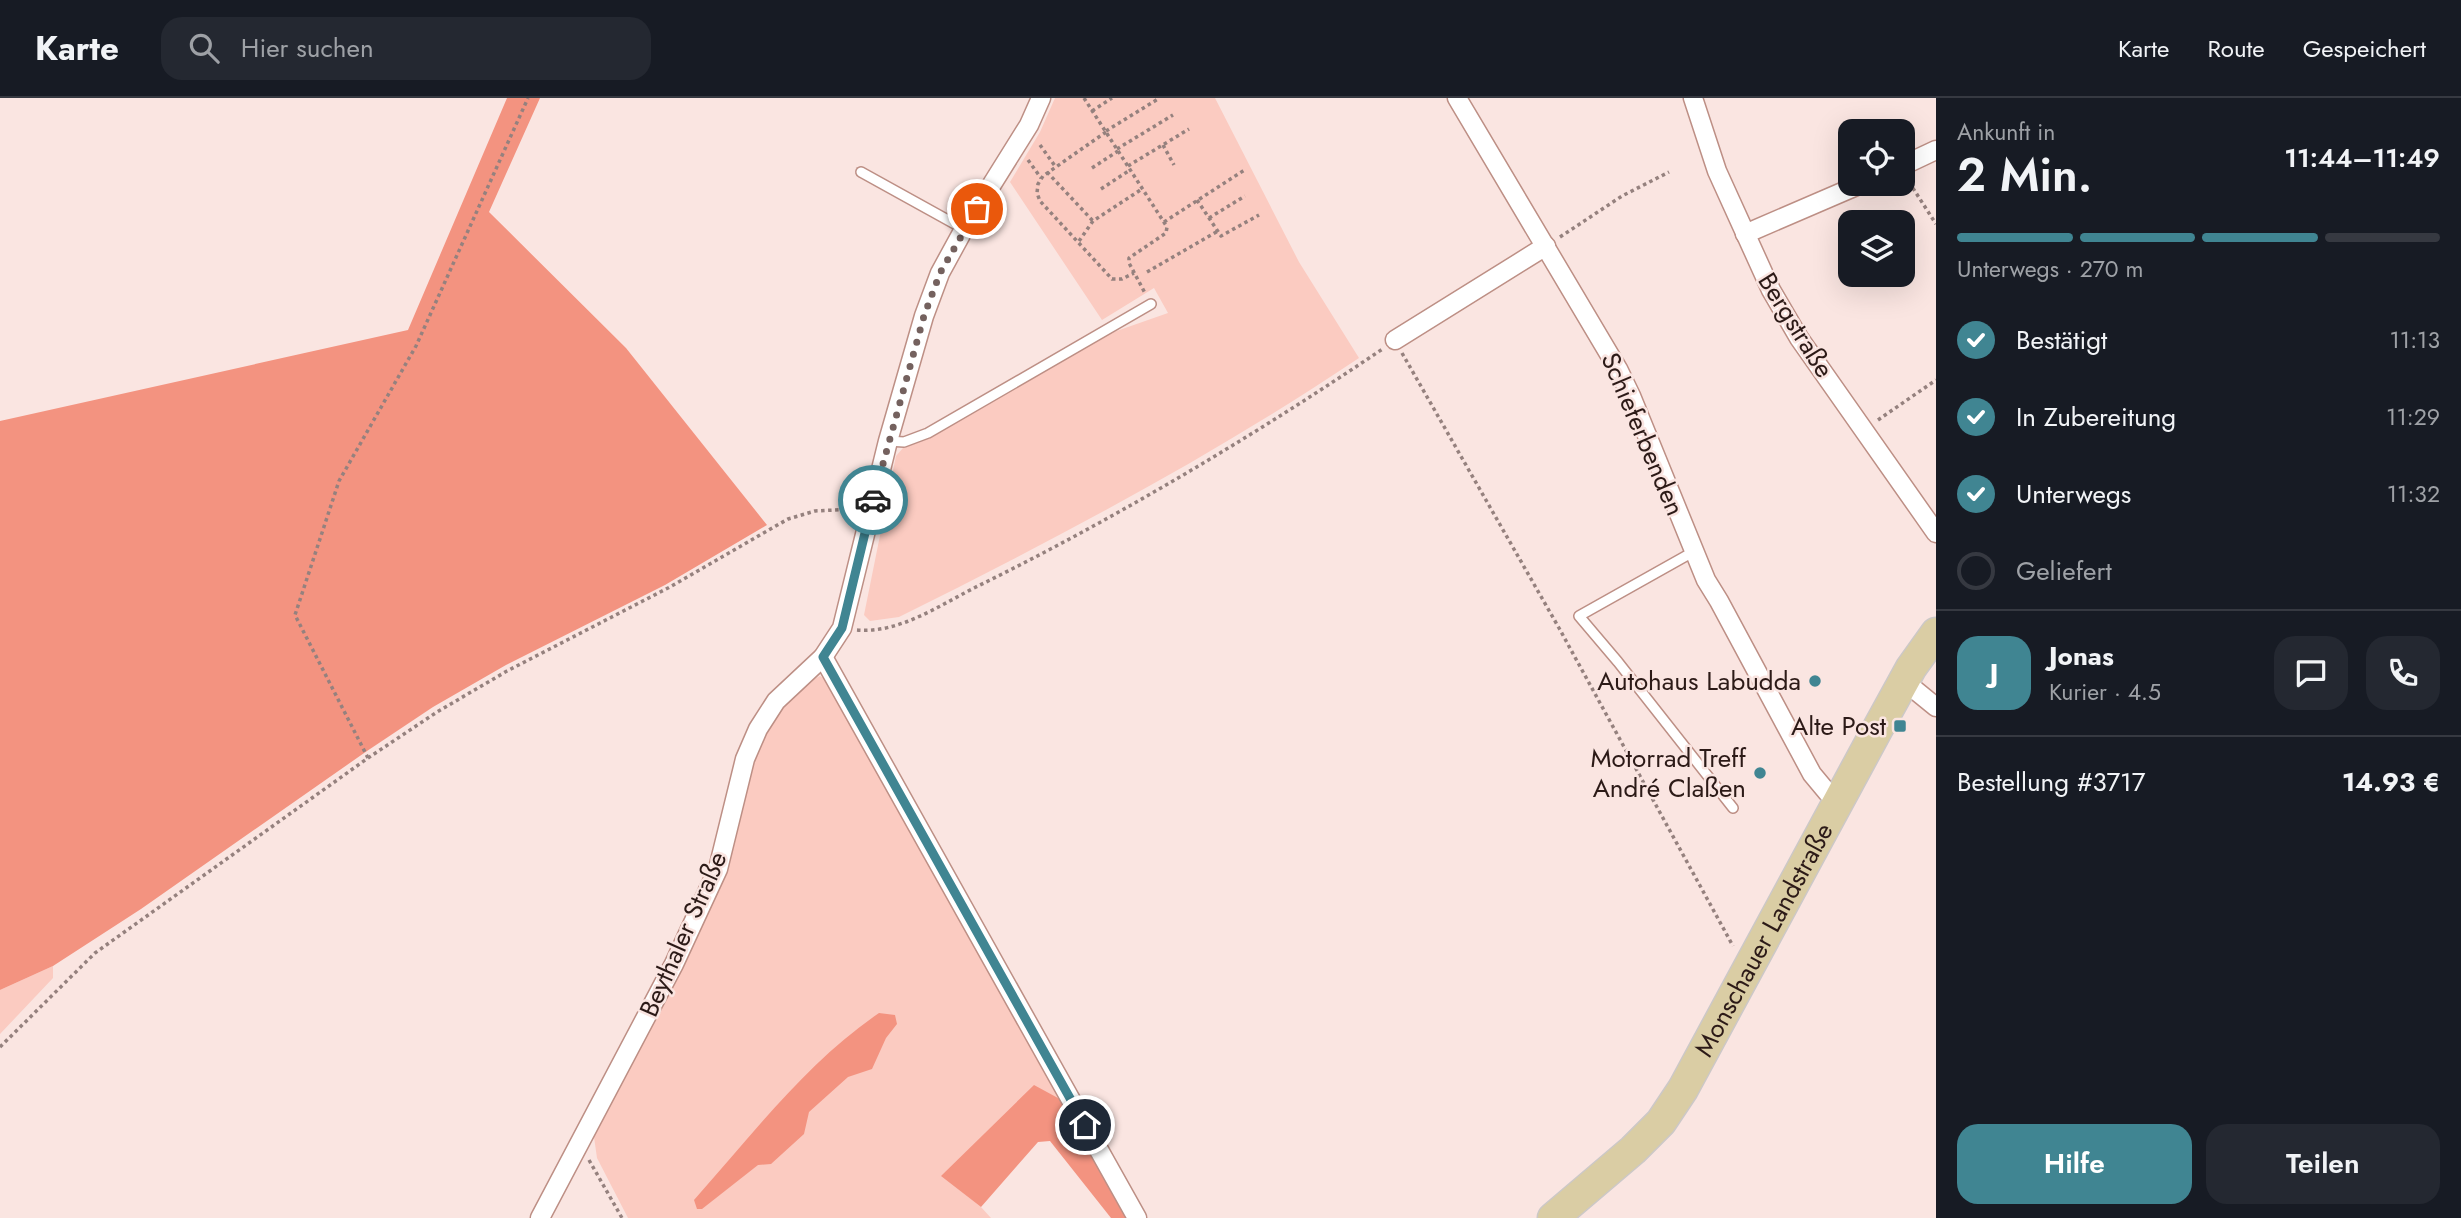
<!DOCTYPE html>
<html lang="de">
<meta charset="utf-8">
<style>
body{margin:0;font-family:Jost,sans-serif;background:#242831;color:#f1f3f6;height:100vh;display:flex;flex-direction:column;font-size:26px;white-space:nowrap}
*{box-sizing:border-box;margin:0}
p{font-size:23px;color:#9ea1a6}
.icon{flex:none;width:38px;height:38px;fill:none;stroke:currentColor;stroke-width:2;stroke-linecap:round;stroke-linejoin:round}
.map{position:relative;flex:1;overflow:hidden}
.sheet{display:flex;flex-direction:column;background:#171b24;width:525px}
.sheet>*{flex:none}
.tools{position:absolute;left:1838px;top:21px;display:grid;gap:14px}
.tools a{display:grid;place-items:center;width:77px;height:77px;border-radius:14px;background:#171b24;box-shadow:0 7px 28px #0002;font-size:35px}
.pin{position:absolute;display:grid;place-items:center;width:60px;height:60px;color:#fff;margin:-30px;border:4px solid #fff;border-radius:50%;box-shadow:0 2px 7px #0007}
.courier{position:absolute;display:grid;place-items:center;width:70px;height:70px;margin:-35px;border:5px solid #408592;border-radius:50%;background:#fff;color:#222;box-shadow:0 2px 9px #0007}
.headline em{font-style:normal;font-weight:600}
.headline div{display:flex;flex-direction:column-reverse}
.headline{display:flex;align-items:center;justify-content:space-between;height:119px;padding:0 21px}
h1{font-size:46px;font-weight:600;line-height:52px}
.bar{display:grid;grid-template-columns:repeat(4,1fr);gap:10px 7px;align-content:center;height:84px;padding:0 21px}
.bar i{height:9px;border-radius:5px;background:#363941}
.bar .selected{background:#408592}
.bar p{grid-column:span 4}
.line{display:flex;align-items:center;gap:18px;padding:0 21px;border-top:2px solid #363941}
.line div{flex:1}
.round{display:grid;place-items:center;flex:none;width:74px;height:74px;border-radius:21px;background:#242831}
ol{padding:0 21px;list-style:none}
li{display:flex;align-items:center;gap:21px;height:77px}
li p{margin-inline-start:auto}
li .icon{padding:7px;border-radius:50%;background:#408592;color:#fff;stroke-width:4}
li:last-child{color:#9ea1a6}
li i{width:38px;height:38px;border:4px solid #363941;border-radius:50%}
.cta{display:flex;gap:14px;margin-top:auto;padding:14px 21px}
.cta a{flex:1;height:80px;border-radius:21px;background:#408592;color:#fff;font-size:28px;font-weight:600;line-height:80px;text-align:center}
.cta a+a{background:#242831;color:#f1f3f6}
header{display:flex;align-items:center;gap:42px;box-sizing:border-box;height:98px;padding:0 35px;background:#171b24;border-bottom:2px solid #363941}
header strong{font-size:33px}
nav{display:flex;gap:38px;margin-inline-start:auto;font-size:24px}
.search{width:490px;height:63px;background:#242831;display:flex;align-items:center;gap:18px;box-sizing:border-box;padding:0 24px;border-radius:21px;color:#9ea1a6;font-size:26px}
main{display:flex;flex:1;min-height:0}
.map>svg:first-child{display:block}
</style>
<header>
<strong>Karte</strong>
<div class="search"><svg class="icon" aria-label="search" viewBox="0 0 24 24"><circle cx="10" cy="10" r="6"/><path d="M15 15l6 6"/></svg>Hier suchen</div>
<nav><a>Karte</a><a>Route</a><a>Gespeichert</a></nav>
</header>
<main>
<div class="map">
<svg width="1936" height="1120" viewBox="0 0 1936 1120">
<rect width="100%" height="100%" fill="#fae5e1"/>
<g fill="#fbcbc1">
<path d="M 1055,0 L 1215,0 L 1299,164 L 1359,260 C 1213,358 1056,441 899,519 L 870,523 L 864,517 L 896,358 L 903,350 L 930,340 L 1108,236 L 1168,215 L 1154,190 L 1102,222 L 1010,84 L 1040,34 Z"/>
<path d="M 820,578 L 833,586 L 1069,1006 L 942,1078 L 981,1109 L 991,1120 L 628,1120 L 597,1060 L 594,1039 L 682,871 L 726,776 L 753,665 L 765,636 L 783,609 L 808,584 Z"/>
<path d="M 53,868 L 53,880 L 0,936 L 0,892 Z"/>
</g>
<g fill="#f39380">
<path d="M 507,0 L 540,0 L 489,114 L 626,250 L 767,427 L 665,487 L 506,567 L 433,609 L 367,653 L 141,811 L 53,868 L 0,892 L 0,323 L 408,232 Z"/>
<path d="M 879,915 L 895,917 L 897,926 L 886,940 L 872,971 L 848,979 L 809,1014 L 804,1036 L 771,1066 L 758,1067 L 702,1111 L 697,1111 L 694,1102 C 752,1037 807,964 879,915 Z"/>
<path d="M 1034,987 L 1069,1006 L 1132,1120 L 1111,1120 L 1050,1043 L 1038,1044 L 981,1109 L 941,1078 Z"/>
</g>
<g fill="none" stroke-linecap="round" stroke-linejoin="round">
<g stroke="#bd8f85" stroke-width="12">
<g id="lane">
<path d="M 861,74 L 964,131"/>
<path d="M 888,343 L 904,344 L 928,335 L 1151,206"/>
<path d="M 1693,454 L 1579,518 L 1618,564 L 1733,710"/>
</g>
</g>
<g stroke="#bd8f85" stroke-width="21">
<g id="street">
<path d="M 1457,0 L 1618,271 L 1631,298 L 1706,482 L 1719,503 L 1812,676 L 1827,694 L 1838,703"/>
<path d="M 1693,0 L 1717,73 L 1771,192 L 1799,240 L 1936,435"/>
<path d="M 1902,68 L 1936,52"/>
<path d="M 1745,136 L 1861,86"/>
<path d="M 1395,242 L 1546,148"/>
<path d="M 823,559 L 1137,1120"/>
<path d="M 1904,583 L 1936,609"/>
<path d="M 540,1120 L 674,866 L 718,771 L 745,661 L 758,631 L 776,603 L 823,559 L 842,530 L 888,343 L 924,218 L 940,175 L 964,131 L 1029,27 L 1041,0"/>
</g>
</g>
<g stroke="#ccc8c7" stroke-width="33">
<g id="primary">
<path id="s1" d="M 1553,1120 L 1633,1052 L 1661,1024 L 1683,991 L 1878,630 L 1911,570 L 1936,535"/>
</g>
</g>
<g stroke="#95817e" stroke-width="3.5" stroke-dasharray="3.5 3.5" stroke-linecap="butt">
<path d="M 1084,0 L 1167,129 L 1166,135 L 1129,160 L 1129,165 L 1145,195"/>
<path d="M 1092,13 L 1112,0"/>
<path d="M 1106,33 L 1158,1"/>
<path d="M 1106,34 L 1043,78 L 1038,86 L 1037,95 L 1040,103 L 1112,181 L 1122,181 L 1134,175"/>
<path d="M 1040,47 L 1055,68"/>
<path d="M 1163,47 L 1174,67"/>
<path d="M 1117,51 L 1173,17"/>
<path d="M 1028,62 L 1041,80"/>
<path d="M 1128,68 L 1189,31"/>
<path d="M 1092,70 L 1118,53"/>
<path d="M 1047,74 L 1093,123"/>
<path d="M 1909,84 L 1936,126"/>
<path d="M 1101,91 L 1130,72"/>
<path d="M 1197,102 L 1221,138 L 1259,117"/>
<path d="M 1209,120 L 1245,98"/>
<path d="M 1164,124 L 1246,71"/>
<path d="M 1560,139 L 1622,98 L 1669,74"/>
<path d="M 1079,143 L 1093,123 L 1142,91"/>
<path d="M 1147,174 L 1218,133"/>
<path d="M 1402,255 L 1559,530 L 1733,848"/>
<path d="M 1878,322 L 1936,282"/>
<path d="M 857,532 C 900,536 943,505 980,487 C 1120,418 1255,337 1384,250"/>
<path d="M 368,660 L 295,517 L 339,383 L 416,248 L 528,0"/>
<path d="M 0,949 L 95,855 L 368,660 L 437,614 L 507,573 L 668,490 L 788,421 L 815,413 L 854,411"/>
<path d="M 589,1062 L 622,1120"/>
</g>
<use href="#lane" stroke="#fff" stroke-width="9"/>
<use href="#street" stroke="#fff" stroke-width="18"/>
<use href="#primary" stroke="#dacda4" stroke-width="30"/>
</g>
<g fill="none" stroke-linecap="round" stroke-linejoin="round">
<path stroke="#74615e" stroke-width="7" stroke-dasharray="0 12.6" d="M 873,402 L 924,218 L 940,175 L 977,111"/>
<path stroke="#408592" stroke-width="9" d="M 873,402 L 842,530 L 823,559 L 1085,1027"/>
</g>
<g fill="#408592" stroke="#fae5e1" stroke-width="2.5">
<circle cx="1815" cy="583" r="7"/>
<rect x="1893" y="621" width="14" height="14" rx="3.5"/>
<circle cx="1760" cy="675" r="7"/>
</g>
<g text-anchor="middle" stroke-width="5" stroke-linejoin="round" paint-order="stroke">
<g font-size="26" fill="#2c1a17" stroke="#fae5e1">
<text transform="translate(1796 227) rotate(58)" y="9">Bergstraße</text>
<text transform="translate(1643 336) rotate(67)" y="9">Schieferbenden</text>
<text transform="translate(683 836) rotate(-66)" y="9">Beythaler Straße</text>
<text dy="9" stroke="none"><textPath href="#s1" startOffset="354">Monschauer Landstraße</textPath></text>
</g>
<g font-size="26" fill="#2c1a17" stroke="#fae5e1" text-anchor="end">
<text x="1801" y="592">Autohaus Labudda</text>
<text x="1886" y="637">Alte Post</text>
<text x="1746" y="669">Motorrad Treff<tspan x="1746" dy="30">André Claßen</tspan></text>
</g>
</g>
</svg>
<div class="tools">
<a><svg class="icon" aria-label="locate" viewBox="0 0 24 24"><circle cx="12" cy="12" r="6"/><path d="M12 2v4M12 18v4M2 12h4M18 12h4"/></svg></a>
<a><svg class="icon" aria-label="layers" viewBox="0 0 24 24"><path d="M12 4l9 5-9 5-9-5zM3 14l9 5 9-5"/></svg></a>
</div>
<div class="pin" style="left:977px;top:111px;background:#ea580c"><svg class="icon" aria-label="bag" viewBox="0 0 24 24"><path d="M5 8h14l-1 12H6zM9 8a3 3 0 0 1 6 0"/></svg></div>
<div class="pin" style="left:1085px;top:1027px;background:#1f2937"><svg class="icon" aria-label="home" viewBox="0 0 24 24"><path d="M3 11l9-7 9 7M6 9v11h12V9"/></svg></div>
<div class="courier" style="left:873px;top:402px"><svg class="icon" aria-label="car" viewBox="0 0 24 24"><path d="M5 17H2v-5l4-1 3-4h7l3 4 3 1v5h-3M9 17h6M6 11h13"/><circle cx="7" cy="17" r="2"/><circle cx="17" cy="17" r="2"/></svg></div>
</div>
<section class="sheet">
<div class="headline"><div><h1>2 Min.</h1><p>Ankunft in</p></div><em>11:44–11:49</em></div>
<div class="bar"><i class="selected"></i><i class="selected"></i><i class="selected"></i><i></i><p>Unterwegs · 270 m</p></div>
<ol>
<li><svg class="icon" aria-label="check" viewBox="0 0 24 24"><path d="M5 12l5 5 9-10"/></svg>Bestätigt<p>11:13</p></li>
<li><svg class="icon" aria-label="check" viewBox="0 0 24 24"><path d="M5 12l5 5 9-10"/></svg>In Zubereitung<p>11:29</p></li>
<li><svg class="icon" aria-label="check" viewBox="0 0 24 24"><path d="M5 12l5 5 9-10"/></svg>Unterwegs<p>11:32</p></li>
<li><i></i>Geliefert</li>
</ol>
<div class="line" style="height:126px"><b class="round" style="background:#408592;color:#fff">J</b><div><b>Jonas</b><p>Kurier · 4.5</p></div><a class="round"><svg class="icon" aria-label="chat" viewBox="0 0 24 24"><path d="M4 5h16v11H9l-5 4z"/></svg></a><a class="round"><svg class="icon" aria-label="phone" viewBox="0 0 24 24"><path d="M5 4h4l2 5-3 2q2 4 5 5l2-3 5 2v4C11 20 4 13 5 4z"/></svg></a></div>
<div class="line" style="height:91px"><div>Bestellung #3717</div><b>14.93 €</b></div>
<div class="cta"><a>Hilfe</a><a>Teilen</a></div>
</section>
</main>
